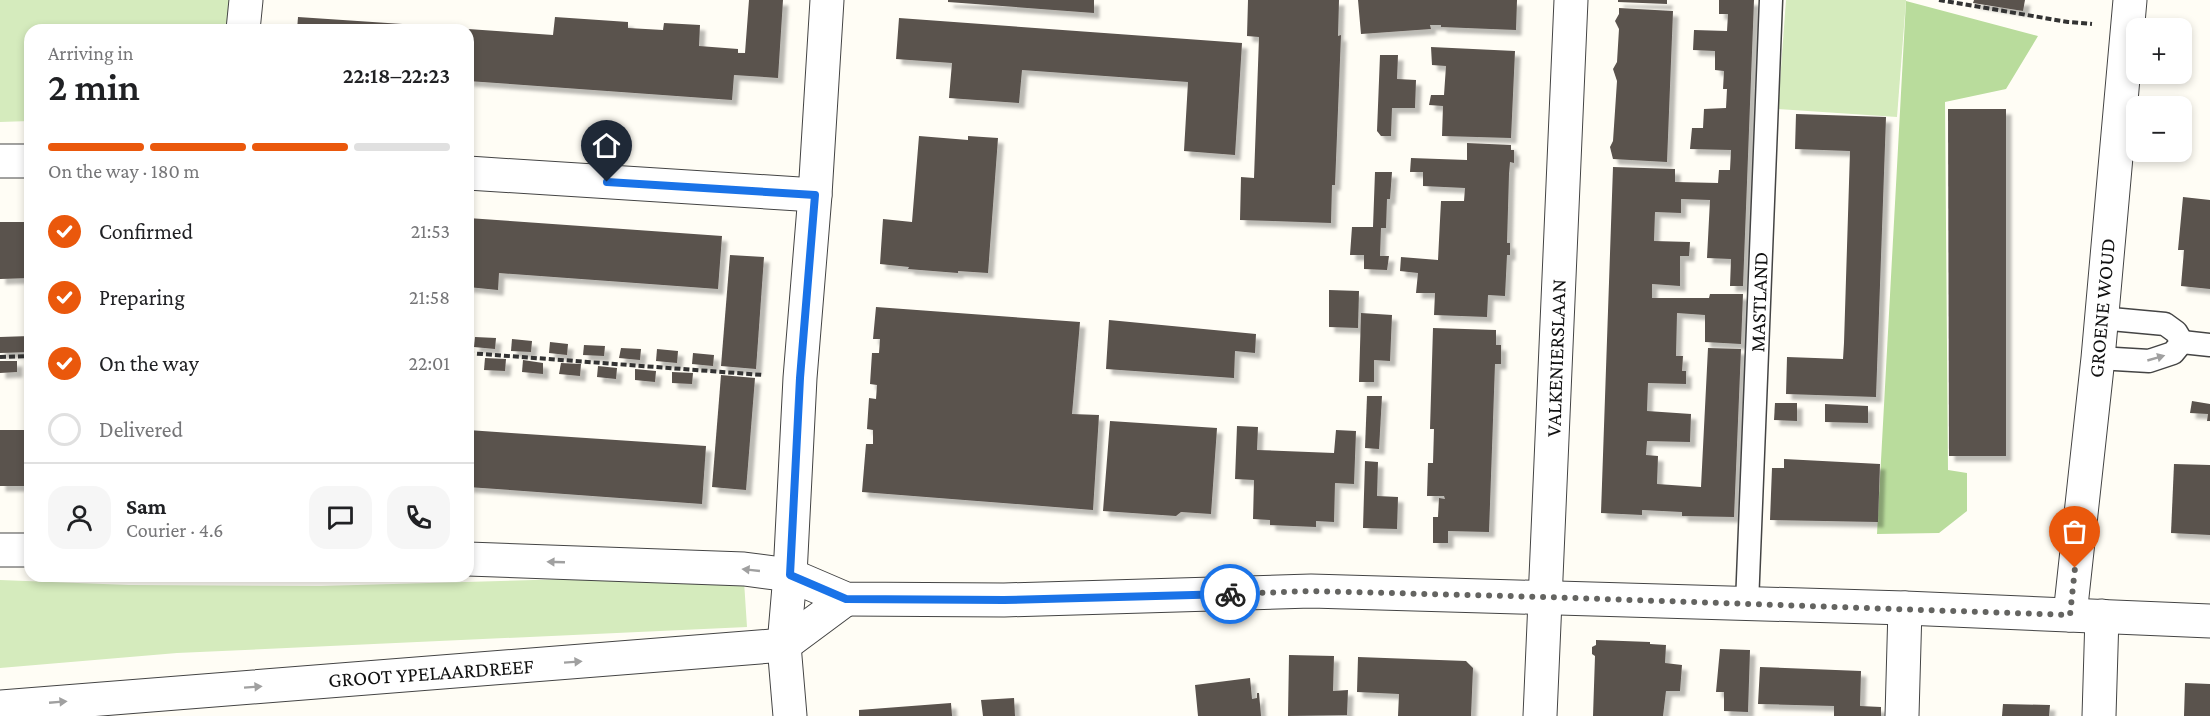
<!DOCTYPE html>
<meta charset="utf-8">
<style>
body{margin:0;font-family:"Crimson Pro",serif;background:#f6f6f6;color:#202124;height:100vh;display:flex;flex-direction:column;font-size:22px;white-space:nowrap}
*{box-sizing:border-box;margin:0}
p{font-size:20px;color:#757577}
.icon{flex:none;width:33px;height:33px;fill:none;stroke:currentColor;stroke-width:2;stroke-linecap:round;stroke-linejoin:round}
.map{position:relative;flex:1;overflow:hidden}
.panel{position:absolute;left:24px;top:24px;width:450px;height:558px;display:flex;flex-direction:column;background:#fff;border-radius:18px;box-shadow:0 3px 9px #0003}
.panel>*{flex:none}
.buttons{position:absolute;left:2126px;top:18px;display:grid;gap:12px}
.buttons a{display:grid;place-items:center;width:66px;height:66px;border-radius:12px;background:#fff;box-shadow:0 3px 9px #0003;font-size:30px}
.pin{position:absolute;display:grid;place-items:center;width:51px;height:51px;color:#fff;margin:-62px -26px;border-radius:50% 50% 50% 0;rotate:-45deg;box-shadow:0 0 6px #0007}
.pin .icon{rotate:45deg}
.courier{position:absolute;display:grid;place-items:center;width:60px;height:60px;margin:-30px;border:4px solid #1a73e8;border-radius:50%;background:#fff;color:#222;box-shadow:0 2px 8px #0007}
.headline em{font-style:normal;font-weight:600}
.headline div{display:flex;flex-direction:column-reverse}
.headline{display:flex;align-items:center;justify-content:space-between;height:102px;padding:0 24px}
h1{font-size:39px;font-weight:600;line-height:45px}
.bar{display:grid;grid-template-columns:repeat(4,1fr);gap:9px 6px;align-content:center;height:72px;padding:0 24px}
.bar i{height:8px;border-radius:4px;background:#e0e0e0}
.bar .selected{background:#ea580c}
.bar p{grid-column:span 4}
.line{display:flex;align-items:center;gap:15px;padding:0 24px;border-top:2px solid #e0e0e0}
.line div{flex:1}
.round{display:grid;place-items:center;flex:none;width:63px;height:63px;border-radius:18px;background:#f6f6f6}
ol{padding:0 24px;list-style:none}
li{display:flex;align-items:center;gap:18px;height:66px}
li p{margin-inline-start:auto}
li .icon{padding:6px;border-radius:50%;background:#ea580c;color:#fff;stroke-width:4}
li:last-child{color:#757577}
li i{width:33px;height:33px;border:3px solid #e0e0e0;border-radius:50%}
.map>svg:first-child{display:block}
</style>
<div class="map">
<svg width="2210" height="716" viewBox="0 0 2210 716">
<defs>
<filter id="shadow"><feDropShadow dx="5.5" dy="5.5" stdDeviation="1.5" flood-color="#0004"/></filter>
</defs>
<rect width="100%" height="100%" fill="#fffdf5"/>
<g fill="#d5ebbd">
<path d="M 0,0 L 234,0 L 232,30 L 30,30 L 30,121 L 0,122 Z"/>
<path d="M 1786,0 L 1906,0 L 1897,117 L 1778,109 Z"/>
<path d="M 569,579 L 744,581 L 747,627 L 177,653 L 0,668 L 0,580 L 129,585 L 321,586 Z"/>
</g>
<path fill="#b9dc9c" d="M 1906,1 L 2038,36 L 2006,89 L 1945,102 L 1948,470 L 1967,473 L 1967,511 L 1939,533 L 1877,534 Z"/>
<g fill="#5a524d" filter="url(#shadow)">
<path d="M 749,0 L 783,0 L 778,78 L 734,75 L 732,100 L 468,81 L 468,29 L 553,35 L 555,17 L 628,22 L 628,28 L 663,30 L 664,23 L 700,25 L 699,46 L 738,49 L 738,53 L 745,53 Z"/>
<path d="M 948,0 L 1094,0 L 1094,13 L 948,2 Z"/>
<path d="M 1248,0 L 1339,0 L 1338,36 L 1341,35 L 1335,185 L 1332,185 L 1331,223 L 1240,220 L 1241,177 L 1254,178 L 1259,37 L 1247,36 Z"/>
<path d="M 1358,0 L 1517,0 L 1516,30 L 1441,27 L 1441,25 L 1430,25 L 1431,29 L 1361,34 Z"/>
<path d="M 1618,0 L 1667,0 L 1667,4 L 1618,2 Z"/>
<path d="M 1719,0 L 1754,0 L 1743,286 L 1730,286 L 1731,259 L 1707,258 L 1710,200 L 1681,199 L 1681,213 L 1655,212 L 1654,241 L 1690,242 L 1689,256 L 1680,256 L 1680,286 L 1652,284 L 1652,298 L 1709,298 L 1710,294 L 1743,294 L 1741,344 L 1705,342 L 1705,315 L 1677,313 L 1676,356 L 1683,356 L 1682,371 L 1686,371 L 1686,384 L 1648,383 L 1647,411 L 1691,414 L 1690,442 L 1647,441 L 1646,455 L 1658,456 L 1657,484 L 1701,487 L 1708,348 L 1741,349 L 1734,517 L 1682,516 L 1682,512 L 1642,510 L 1642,515 L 1601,513 L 1613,167 L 1675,169 L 1675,182 L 1718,183 L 1719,170 L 1730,170 L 1731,150 L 1690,149 L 1692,128 L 1703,128 L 1704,109 L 1726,108 L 1727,89 L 1723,89 L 1724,71 L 1715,70 L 1715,51 L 1693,50 L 1694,30 L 1727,31 L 1728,14 L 1719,14 Z"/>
<path d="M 1974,0 L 2025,0 L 2023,11 L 1973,3 Z"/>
<path d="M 1619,8 L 1673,11 L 1667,162 L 1613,159 L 1610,147 L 1613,141 L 1617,81 L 1613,69 L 1617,62 L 1619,29 L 1615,21 L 1619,14 Z"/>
<path d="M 298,17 L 462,28 L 462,30 L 297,30 Z"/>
<path d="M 899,18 L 1242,43 L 1235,155 L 1184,151 L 1188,82 L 1022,70 L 1019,103 L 949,98 L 952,63 L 896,59 Z"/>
<path d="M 1431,47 L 1515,51 L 1511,138 L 1442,136 L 1443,106 L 1429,105 L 1431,95 L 1444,95 L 1446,66 L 1432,65 Z"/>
<path d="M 1380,55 L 1398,55 L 1397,79 L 1416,80 L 1415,108 L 1392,108 L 1391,136 L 1381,136 L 1377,131 Z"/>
<path d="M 1948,109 L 2006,109 L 2006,456 L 1949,456 Z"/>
<path d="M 1796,114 L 1886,117 L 1876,397 L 1786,394 L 1787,357 L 1843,359 L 1844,343 L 1850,151 L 1795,149 Z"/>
<path d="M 919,136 L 968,140 L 968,136 L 998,138 L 988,273 L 958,271 L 958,273 L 908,269 L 909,267 L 880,264 L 883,219 L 912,222 Z"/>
<path d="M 1467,143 L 1511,145 L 1511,150 L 1514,150 L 1514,163 L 1510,162 L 1509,174 L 1507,243 L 1510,243 L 1510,255 L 1507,255 L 1505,296 L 1488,295 L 1487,317 L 1434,315 L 1435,293 L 1416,293 L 1418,273 L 1400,271 L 1401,257 L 1438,260 L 1441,201 L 1464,201 L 1465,188 L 1423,186 L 1423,172 L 1410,172 L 1411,158 L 1467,160 Z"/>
<path d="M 1375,172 L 1392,172 L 1390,199 L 1387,199 L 1386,228 L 1381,228 L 1380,256 L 1389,256 L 1387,270 L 1364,269 L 1364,255 L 1350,255 L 1352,227 L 1373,227 Z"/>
<path d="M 2183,197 L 2210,200 L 2210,289 L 2181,286 L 2184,250 L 2178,250 Z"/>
<path d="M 468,218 L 722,236 L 718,289 L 499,273 L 498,290 L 468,287 Z"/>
<path d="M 0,222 L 30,222 L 30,278 L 0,279 Z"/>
<path d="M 730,255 L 764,257 L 756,369 L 721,366 Z"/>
<path d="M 1329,290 L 1359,291 L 1358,328 L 1329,327 Z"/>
<path d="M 876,307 L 1080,322 L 1072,414 L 1099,415 L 1093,510 L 862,492 L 866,444 L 873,444 L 873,430 L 867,429 L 869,398 L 876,399 L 877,385 L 870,384 L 872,353 L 879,353 L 880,339 L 873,339 Z"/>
<path d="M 1361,313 L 1392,315 L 1390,361 L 1374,360 L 1374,382 L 1359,382 Z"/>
<path d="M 1109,320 L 1256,334 L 1255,353 L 1235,351 L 1234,378 L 1106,369 Z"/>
<path d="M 1433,328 L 1496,330 L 1496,345 L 1501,345 L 1501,364 L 1495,364 L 1489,532 L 1448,531 L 1448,543 L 1433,543 L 1433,517 L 1438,517 L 1439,498 L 1445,499 L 1444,496 L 1427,496 L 1428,463 L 1433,463 L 1434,429 L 1430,429 Z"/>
<path d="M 30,336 L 30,352 L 0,353 L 0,337 Z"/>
<path d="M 475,337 L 496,338 L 495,349 L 474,347 Z"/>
<path d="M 512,339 L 532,341 L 531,352 L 511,351 Z"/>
<path d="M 550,342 L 568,344 L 567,355 L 549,353 Z"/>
<path d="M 584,345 L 605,346 L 604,356 L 583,355 Z"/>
<path d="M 621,348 L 641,349 L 640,360 L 619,358 Z"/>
<path d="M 657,349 L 678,351 L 677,363 L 656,361 Z"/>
<path d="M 693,353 L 714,355 L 713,366 L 692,364 Z"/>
<path d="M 485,358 L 506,359 L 505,371 L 484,370 Z"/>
<path d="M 523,360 L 543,363 L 543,374 L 522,372 Z"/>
<path d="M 0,361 L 17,361 L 17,372 L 0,373 Z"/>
<path d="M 561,363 L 581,364 L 580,376 L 559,374 Z"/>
<path d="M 598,366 L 617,368 L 616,379 L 597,377 Z"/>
<path d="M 635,369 L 656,371 L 655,382 L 635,380 Z"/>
<path d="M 672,372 L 693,373 L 692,384 L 672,383 Z"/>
<path d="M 721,375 L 755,378 L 746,490 L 712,487 Z"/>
<path d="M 1367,396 L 1382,396 L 1379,449 L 1365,448 Z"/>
<path d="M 2192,401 L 2210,404 L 2210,421 L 2207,421 L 2208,414 L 2190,413 Z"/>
<path d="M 1775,403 L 1797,403 L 1797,421 L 1774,420 Z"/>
<path d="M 1825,404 L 1868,406 L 1868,423 L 1825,422 Z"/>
<path d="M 1110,421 L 1217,428 L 1211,514 L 1181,512 L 1176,516 L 1103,511 Z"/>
<path d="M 1237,426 L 1258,427 L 1257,450 L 1334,453 L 1336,430 L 1356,431 L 1354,484 L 1335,483 L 1334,522 L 1316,521 L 1316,527 L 1270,525 L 1270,520 L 1253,519 L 1254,480 L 1235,479 Z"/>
<rect x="0" y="430" width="30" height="56"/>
<path d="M 468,430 L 706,446 L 702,504 L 468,487 Z"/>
<path d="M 1784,459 L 1880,464 L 1878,522 L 1770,520 L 1772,468 L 1784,468 Z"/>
<path d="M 1365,461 L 1378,462 L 1377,496 L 1398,497 L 1397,529 L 1363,528 Z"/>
<path d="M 2174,464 L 2210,465 L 2210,535 L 2171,533 Z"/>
<path d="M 1596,640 L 1650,642 L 1650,644 L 1666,645 L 1665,663 L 1682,665 L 1680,691 L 1666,691 L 1663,716 L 1593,716 L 1595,656 L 1592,654 L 1592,647 L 1596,645 Z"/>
<path d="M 1720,649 L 1750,650 L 1748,712 L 1724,711 L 1724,692 L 1716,692 Z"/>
<path d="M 1289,655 L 1334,656 L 1333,691 L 1348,690 L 1347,715 L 1288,716 Z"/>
<path d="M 1358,657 L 1466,661 L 1473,668 L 1471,716 L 1398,716 L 1399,694 L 1357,692 Z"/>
<path d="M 1760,667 L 1861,671 L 1860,706 L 1881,707 L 1881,716 L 1834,716 L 1834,706 L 1758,704 Z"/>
<path d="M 1250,678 L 1252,699 L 1257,698 L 1257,693 L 1259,693 L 1261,716 L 1198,716 L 1195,685 Z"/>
<path d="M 2185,683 L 2210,684 L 2210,716 L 2184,716 Z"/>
<path d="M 1014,698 L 1015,716 L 983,716 L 981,700 Z"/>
<path d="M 951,703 L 952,716 L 859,716 L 859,710 Z"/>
<path d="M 2003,704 L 2050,705 L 2049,716 L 2002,716 Z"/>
</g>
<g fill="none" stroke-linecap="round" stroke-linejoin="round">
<g stroke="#444" stroke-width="25">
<g id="service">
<path d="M 2182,342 L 2210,345"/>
<path d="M 2098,358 L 2149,361 L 2173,353 L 2182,342 L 2176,332 L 2165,324 L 2100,318"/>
<path d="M 1747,604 L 1771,0"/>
</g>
</g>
<g stroke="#444" stroke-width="35">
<g id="minor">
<path d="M 243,30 L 246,0"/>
<path d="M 0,161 L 30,161"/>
<path d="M 468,173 L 815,195"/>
<path d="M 0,550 L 30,550"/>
<path d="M 468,559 L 744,569 L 790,575 L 846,599 L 1004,600 L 1311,591 L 1905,608 L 2210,621"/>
<path d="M 2070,615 L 2098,358 L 2130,0"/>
<path d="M 0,707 L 784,645 L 846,599"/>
<path d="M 790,716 L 784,645 L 790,575 L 800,378 L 815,195 L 827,0"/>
<path d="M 1540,716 L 1571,0"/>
<path d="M 1902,716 L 1905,608"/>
<path d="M 2099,716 L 2102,616"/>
</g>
</g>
<g stroke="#333" stroke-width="4" stroke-dasharray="6 3" stroke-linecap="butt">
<path d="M 1939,0 L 2068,22 L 2092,24"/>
<path d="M 468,353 L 763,375"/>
<path d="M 0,357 L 30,356"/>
</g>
<use href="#service" stroke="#fff" stroke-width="22"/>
<use href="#minor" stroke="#fff" stroke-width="33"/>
</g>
<defs><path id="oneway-solid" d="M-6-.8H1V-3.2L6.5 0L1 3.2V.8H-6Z" transform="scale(1.5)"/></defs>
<g fill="#a0a0a0">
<use href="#oneway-solid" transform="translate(2156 358) rotate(-16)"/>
<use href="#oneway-solid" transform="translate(556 562) rotate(-178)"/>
<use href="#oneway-solid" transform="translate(751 570) rotate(-174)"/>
<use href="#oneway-solid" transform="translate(573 662) rotate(-4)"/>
<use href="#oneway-solid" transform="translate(253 687) rotate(-4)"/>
<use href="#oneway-solid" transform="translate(58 702) rotate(-5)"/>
</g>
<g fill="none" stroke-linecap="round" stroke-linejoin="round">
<path stroke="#646461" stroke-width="6" stroke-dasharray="0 10.8" d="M 1230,594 L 1311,591 L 1545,597 L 2070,615 L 2075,568"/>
<path stroke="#1a73e8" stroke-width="8" d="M 607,182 L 815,195 L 800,378 L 790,575 L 846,599 L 1004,600 L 1230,594"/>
</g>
<g text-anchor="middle" stroke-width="6" stroke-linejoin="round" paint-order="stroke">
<g font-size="21" fill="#111" stroke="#fff">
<text transform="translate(1759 302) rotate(-88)" y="7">MASTLAND</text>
<text transform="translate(2102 308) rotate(-85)" y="7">GROENE WOUD</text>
<text transform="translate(1556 358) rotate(-88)" y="7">VALKENIERSLAAN</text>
<text transform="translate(431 673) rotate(-4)" y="7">GROOT YPELAARDREEF</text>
</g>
</g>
</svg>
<div class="buttons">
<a>+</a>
<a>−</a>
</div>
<div class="pin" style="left:2075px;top:568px;background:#ea580c"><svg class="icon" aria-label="bag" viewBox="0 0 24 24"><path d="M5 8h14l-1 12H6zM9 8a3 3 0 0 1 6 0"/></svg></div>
<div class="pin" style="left:607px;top:182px;background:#1f2937"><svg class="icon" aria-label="home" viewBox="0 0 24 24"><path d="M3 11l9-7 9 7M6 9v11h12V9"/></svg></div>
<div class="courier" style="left:1230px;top:594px"><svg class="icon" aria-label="bike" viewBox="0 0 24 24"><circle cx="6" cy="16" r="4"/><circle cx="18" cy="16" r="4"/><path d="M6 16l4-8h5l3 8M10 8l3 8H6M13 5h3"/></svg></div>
<section class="panel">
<div class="headline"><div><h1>2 min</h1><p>Arriving in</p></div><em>22:18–22:23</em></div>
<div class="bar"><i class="selected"></i><i class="selected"></i><i class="selected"></i><i></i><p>On the way · 180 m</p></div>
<ol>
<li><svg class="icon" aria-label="check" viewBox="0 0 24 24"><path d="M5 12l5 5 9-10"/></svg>Confirmed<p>21:53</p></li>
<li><svg class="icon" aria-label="check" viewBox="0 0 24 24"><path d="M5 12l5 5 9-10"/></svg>Preparing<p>21:58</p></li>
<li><svg class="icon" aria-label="check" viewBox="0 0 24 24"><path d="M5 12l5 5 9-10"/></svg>On the way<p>22:01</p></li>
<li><i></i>Delivered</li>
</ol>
<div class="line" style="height:108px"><a class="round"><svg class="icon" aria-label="person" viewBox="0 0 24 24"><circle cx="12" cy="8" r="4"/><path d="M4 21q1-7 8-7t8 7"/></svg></a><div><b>Sam</b><p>Courier · 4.6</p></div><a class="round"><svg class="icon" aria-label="chat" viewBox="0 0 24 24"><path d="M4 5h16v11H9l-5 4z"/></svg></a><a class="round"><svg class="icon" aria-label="phone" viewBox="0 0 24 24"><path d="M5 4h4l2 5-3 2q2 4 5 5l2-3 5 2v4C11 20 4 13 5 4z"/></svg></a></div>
</section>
</div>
